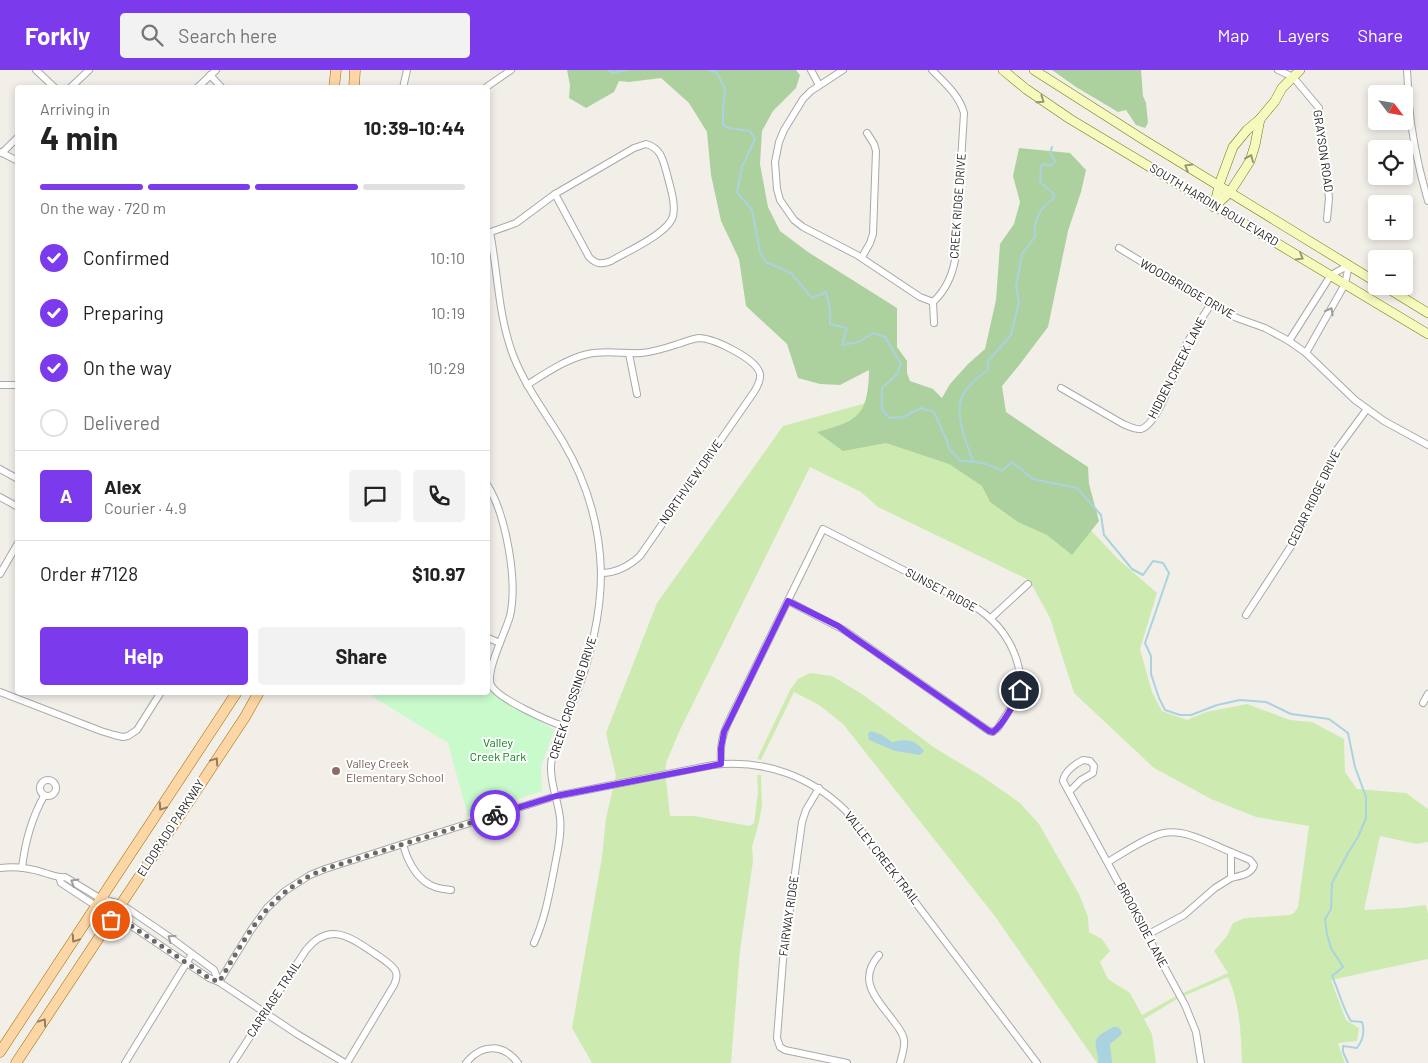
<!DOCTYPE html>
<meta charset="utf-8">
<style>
body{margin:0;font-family:Barlow,sans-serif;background:#f2f2f2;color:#222;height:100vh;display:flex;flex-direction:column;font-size:19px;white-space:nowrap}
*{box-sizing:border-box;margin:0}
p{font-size:16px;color:#767676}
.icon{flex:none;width:28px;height:28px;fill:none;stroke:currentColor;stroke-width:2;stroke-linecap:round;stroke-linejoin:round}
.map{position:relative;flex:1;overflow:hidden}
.sheet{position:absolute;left:15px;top:15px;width:475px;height:610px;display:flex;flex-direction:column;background:#fff;border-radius:5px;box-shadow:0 2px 8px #0003}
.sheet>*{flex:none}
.needle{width:32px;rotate:121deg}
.controls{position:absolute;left:1368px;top:15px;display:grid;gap:10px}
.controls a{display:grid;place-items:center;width:45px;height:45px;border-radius:5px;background:#fff;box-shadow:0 2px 8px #0003;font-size:25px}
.pin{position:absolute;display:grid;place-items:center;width:42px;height:42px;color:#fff;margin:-21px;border:2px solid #fff;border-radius:50%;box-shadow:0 1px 5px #0007}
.courier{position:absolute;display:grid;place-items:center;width:50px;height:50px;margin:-25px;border:4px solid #7c3aed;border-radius:50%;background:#fff;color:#222;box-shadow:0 1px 6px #0007}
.overview em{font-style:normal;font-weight:700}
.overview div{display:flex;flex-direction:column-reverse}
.overview{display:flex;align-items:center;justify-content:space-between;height:85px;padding:0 25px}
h1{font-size:32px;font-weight:700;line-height:38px}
.bar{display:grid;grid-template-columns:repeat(4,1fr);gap:8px 5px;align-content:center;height:60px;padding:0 25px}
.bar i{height:6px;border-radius:4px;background:#e0e0e0}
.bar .current{background:#7c3aed}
.bar p{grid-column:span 4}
.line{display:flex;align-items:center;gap:12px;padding:0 25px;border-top:1px solid #e0e0e0}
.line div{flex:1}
.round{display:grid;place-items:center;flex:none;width:52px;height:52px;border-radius:5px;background:#f2f2f2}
ol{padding:0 25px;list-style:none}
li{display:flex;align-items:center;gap:15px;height:55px}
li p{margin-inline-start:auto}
li .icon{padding:5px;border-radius:50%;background:#7c3aed;color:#fff;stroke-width:4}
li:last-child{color:#767676}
li i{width:28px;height:28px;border:2px solid #e0e0e0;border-radius:50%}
.primary-button{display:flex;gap:10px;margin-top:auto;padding:10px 25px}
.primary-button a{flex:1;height:58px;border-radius:5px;background:#7c3aed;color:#fff;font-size:20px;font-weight:700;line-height:58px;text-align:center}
.primary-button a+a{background:#f2f2f2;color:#222}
header{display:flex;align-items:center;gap:30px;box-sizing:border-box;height:70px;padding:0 25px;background:#7c3aed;color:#fff}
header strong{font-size:24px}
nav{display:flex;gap:28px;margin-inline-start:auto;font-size:18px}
.search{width:350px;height:45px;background:#f2f2f2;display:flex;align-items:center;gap:12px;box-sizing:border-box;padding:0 18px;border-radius:5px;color:#767676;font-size:19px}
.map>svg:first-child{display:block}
</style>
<header>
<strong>Forkly</strong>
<div class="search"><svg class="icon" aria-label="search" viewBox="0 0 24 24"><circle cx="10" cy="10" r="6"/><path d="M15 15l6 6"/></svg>Search here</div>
<nav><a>Map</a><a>Layers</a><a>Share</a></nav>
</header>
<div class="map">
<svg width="1428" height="993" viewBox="0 0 1428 993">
<rect width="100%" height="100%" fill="#f2efe9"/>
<g fill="#cdebb0">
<path d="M 866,333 L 926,351 L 1086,455 L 1118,489 L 1157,523 L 1140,579 L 1152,622 L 1162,641 L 1187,650 L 1206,642 L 1247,634 L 1290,650 L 1312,652 L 1344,669 L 1345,702 L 1357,719 L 1406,723 L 1428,739 L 1428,772 L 1416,774 L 1380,766 L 1364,840 L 1401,838 L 1426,835 L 1428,844 L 1428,889 L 1331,910 L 1346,950 L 1359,958 L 1357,971 L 1338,973 L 1345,993 L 1242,993 C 1241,964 1240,934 1228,907 L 1184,926 L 1183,923 L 1228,903 L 1214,881 L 1227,866 L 1233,853 L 1245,848 L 1290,845 L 1294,843 L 1298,837 L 1309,756 L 1256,747 L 1211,729 L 1154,698 L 1074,623 L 1050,548 L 1033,517 L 1027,509 L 878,437 L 861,422 L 810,397 L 679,662 L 666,693 L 666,710 L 670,746 L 694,746 L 750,756 L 754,753 L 758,723 L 757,705 L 761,705 L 762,736 L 758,756 L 752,777 L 753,791 L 740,881 L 731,993 L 592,993 L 572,958 L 602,787 L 606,748 L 616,706 L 606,663 L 657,533 L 783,356 Z"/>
<path d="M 810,603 L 832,606 L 862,624 L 935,678 L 983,707 L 1020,733 L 1039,754 L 1079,824 L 1088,847 L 1089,862 L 1102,869 L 1110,881 L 1100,892 L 1108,909 L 1130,923 L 1142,945 L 1176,926 L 1177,929 L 1144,949 L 1152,964 L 1156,993 L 1097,993 L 994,845 L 843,654 L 819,635 L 794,622 L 761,690 L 757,689 L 790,620 L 798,609 Z"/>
</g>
<g fill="#add19e">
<path d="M 567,0 L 796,0 L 800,5 L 796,18 L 773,41 L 762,61 L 760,94 L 768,137 L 780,161 L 808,182 L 897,238 L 897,277 L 907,291 L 907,303 L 910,311 L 933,319 L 942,328 L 950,314 L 968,294 L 985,279 L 996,230 L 1000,174 L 1014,154 L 1020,132 L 1013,106 L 1019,78 L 1070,83 L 1086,100 L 1081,122 L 1068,161 L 1048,257 L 1020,294 L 1002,316 L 1006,342 L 1053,374 L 1088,397 L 1089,414 L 1099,451 L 1072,485 L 1047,465 L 1018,452 L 990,432 L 982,416 L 949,394 L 886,373 L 843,381 L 817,362 C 859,351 868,345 869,300 L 840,315 L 820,314 L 798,308 L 787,274 L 746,236 L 739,189 L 721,151 L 711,105 L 707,62 L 689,33 L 661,8 L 629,12 L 619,11 L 614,22 L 586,38 L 569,28 L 570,15 Z"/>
<path d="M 1052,0 L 1141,0 L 1143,26 L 1146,33 L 1148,53 L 1145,58 L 1136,55 L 1126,40 L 1118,42 L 1076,17 Z"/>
</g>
<path fill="#c8facc" d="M 488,619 L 554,660 L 541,697 L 542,721 L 468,746 L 448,673 L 367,623 L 488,622 Z"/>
<g fill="#aad3df">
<path d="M 871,661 L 882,665 L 892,672 C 905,669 915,669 924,681 L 920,685 L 895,681 L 869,670 L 868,663 Z"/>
<path d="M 1113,957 L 1118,957 L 1122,962 L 1121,965 L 1110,974 L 1112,993 L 1098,993 C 1100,983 1091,974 1099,966 C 1103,962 1109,960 1113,957 Z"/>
</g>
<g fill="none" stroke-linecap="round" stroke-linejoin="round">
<g stroke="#aad3df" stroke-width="2">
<path d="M 609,0 L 612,3 L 626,0"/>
<path d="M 710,0 L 717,3 L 725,18 L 723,39 L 723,55 L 729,58 L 750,61 L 755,69 L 742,97 L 737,122 L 752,140 L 760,182 L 766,192 L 791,203 L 812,228 L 826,222 L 830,239 L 830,254 L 847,258 L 842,275 L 859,272 L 873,263 L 885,267 L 901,294 L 897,304 L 882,318 L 882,340 L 890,348 L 903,347 L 921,338 L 934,342 L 947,371 L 949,379 L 961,391 C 976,391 989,393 1002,401 L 1012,392 L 1033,409 L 1077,418 L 1101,445 L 1104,465 L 1132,499 L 1143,505 L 1153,491 L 1163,493 L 1169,503 L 1145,573 L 1151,586 L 1151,604 L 1159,628 L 1165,640 L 1180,645 L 1191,645 L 1217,635 L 1240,630 L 1266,632 L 1291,644 L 1329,649 L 1348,663 L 1355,697 L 1366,727 L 1366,748 L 1358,767 L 1348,783 L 1332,813 L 1331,839 L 1325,849 L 1327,864 L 1331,878 L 1343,897 L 1332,906 C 1339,921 1342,937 1351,951 L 1362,952 C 1365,961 1363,970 1357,978 L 1343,976 L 1343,982 L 1348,993"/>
<path d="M 973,391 C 966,372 951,338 966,320 C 972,312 981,305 989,299 L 987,292 L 1011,265 L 1019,232 L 1016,217 L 1022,184 L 1035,167 C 1033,150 1040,138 1053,129 L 1054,124 L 1040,112 L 1041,96 L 1045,94 L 1051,96 L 1055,91 L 1050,84 L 1052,77"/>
</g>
<g stroke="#a9a9a9" stroke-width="8">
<g id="street">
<path d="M 36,0 L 55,18"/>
<path d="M 811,0 L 819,15"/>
<path d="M 843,0 L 811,21 L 803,29 L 784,60 L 779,72 L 775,92 L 777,119 L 780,130 L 794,150 L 803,157 L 857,185 L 920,227 L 933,232"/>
<path d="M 932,0 C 945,13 959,25 964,43 L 955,190 C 952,206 945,221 933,232 L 934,253"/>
<path d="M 1278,0 L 1293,7 L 1319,38 L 1320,56 L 1329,128 L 1327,149"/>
<path d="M 1407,0 C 1408,12 1408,24 1409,35 C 1412,68 1419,100 1428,131"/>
<path d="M 210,5 L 222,18"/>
<path d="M 70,18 L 89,0"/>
<path d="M 197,18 L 216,0"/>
<path d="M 403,18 L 407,0"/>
<path d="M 485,18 L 511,0"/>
<path d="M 646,74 C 661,78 663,90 667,104 C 670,117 676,133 673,146 C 669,163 626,182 611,191 C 601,195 596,194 589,187 L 555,124 L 634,78 Z"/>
<path d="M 0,82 L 18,91"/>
<path d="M 2,83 L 18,67"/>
<path d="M 490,162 C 498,203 498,245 513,285 C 525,316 545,342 562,370 C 586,410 600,456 601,503 C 601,548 589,593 572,635 C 565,654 552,675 551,696 C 550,713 558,730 560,748 C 562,765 557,783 554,800 C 549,825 545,849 534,873"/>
<path d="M 488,163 L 516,153 L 555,124"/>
<path d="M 1119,178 L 1217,238 L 1237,248 L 1265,258 L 1289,271 L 1306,283 L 1355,330 L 1384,351 L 1428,375"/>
<path d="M 862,187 L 870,173 L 873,164 L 876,81 L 874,74 L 867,63"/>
<path d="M 1289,271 L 1331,205 L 1349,195"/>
<path d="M 1306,283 L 1345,214 L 1349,195"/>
<path d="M 629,284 L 637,324"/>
<path d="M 0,315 L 18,315"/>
<path d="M 527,315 C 546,303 566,289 588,284 C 605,280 624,284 641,283 C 654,282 666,278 678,274 C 685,272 693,268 700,268 C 715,269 757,289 760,304 C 761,311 757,317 754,322 L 640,486 C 629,496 616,503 601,503"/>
<path d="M 1061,318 L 1123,354 C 1128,356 1135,360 1141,359 C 1159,354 1176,297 1183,281 C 1191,265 1201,249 1211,234"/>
<path d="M 0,399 L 18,409"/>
<path d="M 488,416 C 506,446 518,511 510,546 C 506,561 485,602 491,615 C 498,629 548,651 563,656"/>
<path d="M 0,427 L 18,437"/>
<path d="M 0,504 L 18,473"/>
<path d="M 1246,545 L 1293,473 L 1309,441 L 1336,381 L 1367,339"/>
<path d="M 991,548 L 1028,514"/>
<path d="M 488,568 L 500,573"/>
<path d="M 0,622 L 101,661 L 114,665 L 123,667 L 128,666 L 137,660 L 161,622"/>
<path d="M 1423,633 L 1428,624"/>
<path d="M 721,694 C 720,680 721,668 727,655 L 823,459 L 970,534 C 993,547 1009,565 1017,591 C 1020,601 1022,611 1019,621 C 1015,634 1005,646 998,658 L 993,662 L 989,661 L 844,560 L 788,531"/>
<circle cx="48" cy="718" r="8"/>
<path d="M 819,718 L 806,740 L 802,752 L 783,890 L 777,968 L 780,977 L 785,980 L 847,993"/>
<path d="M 1070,721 L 1081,710 L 1093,703 L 1094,696 L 1090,691 L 1083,690 C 1075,694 1064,702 1063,711 L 1185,935 L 1196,962 L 1201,993"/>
<path d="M 403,774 C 407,790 417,811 435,817 C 440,819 446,819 451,820"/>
<path d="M 1108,792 C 1123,783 1148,766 1164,763 C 1186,759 1211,774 1231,782 L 1231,808 L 1215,818 L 1184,845 L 1147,865"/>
<path d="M 0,798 C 16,796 30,798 45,803 C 52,805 58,808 65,807 L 101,829 L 121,834 L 168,866 L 214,900 L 219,912"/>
<path d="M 22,798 C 25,772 31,749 44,726"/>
<path d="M 59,807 L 61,813 L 96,836 L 118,847 L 209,908 L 219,912 L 297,964 L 345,993"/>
<path d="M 1231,808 C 1239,806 1251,805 1254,795 L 1250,790 L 1231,782"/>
<path d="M 879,885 C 857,910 876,928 892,949 C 897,956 903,962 904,970 C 905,977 902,986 900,993"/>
<path d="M 219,912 L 251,860 L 267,838 L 285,821 L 310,805 L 325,799 L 403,774 L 556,726 L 713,695 C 764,689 811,706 847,742 L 1037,993"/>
<path d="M 125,993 L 192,884"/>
<path d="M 233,993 L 306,880 C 329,852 349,866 374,883 C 381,888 390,893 395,900 C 398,905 396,911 394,915 L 347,993"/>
<path d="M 466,993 C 481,974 503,973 518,993"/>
</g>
</g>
<g stroke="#707d05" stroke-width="10">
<g id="secondary">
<path d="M 1003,0 L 1026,19 L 1070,49 L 1428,264"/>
<path d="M 1034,0 L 1144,70 L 1376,212"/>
<path d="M 1214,137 L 1220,112 L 1233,77 L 1247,60 L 1260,49 L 1275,31 L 1282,18 L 1300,0"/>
<path d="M 1214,137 L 1230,122 L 1250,91 L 1255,75 L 1260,49"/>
<path d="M 1384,216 L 1428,243"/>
</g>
</g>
<g stroke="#a06b00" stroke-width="11">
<g id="primary">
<path d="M 334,18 L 336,0"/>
<path d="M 354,18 L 355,0"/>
<path d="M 0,982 L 237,622"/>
<path d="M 16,993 L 245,647 L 259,622"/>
</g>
</g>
<use href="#street" stroke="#fff" stroke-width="6"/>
<use href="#secondary" stroke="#f7fabf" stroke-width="9"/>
<use href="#primary" stroke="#fcd6a4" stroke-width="10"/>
</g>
<defs><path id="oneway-chevron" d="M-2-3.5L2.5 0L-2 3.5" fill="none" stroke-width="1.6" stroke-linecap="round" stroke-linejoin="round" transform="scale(1.25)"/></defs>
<g stroke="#979978">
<use href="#oneway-chevron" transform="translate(1041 30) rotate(34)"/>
<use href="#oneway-chevron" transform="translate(1250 88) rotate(-66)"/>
<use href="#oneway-chevron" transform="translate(1188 97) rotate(-149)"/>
<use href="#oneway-chevron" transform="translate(1300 187) rotate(30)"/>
</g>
<g stroke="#9c9c9c">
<use href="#oneway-chevron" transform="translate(1330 241) rotate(-61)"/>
<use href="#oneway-chevron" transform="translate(74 812) rotate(-149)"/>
<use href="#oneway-chevron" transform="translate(171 868) rotate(-144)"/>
</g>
<g stroke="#8f7c63">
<use href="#oneway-chevron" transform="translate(215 691) rotate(-56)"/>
<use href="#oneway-chevron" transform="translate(162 737) rotate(124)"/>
<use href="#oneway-chevron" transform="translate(75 869) rotate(124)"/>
<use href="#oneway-chevron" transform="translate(43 952) rotate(-56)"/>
</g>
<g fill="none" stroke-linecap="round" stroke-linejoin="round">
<path stroke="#6b6a68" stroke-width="5" stroke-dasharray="0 9" d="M 111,850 L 114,845 L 118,847 L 209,908 L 219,912 C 249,862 268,822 325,799 L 495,745"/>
<path stroke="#7c3aed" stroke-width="6" d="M 495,745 L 556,726 L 721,694 L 721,678 L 724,662 L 788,531 L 838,556 L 852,566 L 989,661 L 993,662 C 1003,655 1015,632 1020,620"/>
</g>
<circle fill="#8d6e63" stroke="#fff" stroke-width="2" cx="336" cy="701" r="5"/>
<g text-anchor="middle" stroke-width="4" stroke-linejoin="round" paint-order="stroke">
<g font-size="12" fill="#222" stroke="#fff">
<text transform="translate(1323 81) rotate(82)" y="4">GRAYSON ROAD</text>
<text transform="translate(1214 135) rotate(31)" y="4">SOUTH HARDIN BOULEVARD</text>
<text transform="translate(958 136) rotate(-86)" y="4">CREEK RIDGE DRIVE</text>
<text transform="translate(1187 219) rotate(30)" y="4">WOODBRIDGE DRIVE</text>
<text transform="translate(1177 298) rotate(-63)" y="4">HIDDEN CREEK LANE</text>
<text transform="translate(691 412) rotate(-55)" y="4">NORTHVIEW DRIVE</text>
<text transform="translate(1314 428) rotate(-64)" y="4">CEDAR RIDGE DRIVE</text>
<text transform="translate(941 520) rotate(28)" y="4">SUNSET RIDGE</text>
<text transform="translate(573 628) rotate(-72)" y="4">CREEK CROSSING DRIVE</text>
<text transform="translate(171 758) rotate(-57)" y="4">ELDORADO PARKWAY</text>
<text transform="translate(882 788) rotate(52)" y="4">VALLEY CREEK TRAIL</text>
<text transform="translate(789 846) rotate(-82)" y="4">FAIRWAY RIDGE</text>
<text transform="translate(1142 855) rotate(62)" y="4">BROOKSIDE LANE</text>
<text transform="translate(274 929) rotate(-57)" y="4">CARRIAGE TRAIL</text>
</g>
<g font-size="12" fill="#0c8416" stroke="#fff">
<text x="498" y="677">Valley<tspan x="498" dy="14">Creek Park</tspan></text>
</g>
<g font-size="12" fill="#785e54" stroke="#fff" text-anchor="start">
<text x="346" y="698">Valley Creek<tspan x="346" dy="14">Elementary School</tspan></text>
</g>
</g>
</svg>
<div class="controls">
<a><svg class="needle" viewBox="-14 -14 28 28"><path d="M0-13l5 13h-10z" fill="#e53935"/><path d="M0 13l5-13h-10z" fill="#767676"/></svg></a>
<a><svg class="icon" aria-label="locate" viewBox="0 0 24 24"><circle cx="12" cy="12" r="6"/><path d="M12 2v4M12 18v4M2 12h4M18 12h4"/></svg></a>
<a>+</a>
<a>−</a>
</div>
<div class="pin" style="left:111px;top:850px;background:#ea580c"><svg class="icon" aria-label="bag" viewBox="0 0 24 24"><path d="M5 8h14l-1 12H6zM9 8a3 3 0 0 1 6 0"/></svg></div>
<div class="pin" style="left:1020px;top:620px;background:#1f2937"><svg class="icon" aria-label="home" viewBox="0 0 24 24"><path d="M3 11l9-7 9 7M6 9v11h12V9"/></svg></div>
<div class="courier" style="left:495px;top:745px"><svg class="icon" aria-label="bike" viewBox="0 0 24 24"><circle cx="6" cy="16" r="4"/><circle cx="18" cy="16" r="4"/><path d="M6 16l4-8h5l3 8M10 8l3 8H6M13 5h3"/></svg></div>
<section class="sheet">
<div class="overview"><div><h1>4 min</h1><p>Arriving in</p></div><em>10:39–10:44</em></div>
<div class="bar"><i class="current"></i><i class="current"></i><i class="current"></i><i></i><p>On the way · 720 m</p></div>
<ol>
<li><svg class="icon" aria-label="check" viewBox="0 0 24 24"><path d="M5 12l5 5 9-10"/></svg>Confirmed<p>10:10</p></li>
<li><svg class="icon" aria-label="check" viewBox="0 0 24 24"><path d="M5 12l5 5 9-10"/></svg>Preparing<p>10:19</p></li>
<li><svg class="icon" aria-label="check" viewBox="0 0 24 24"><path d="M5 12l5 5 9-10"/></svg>On the way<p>10:29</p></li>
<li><i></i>Delivered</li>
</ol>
<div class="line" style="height:90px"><b class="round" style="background:#7c3aed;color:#fff">A</b><div><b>Alex</b><p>Courier · 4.9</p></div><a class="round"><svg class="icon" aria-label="chat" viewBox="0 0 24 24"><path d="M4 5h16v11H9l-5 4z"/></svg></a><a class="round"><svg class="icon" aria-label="phone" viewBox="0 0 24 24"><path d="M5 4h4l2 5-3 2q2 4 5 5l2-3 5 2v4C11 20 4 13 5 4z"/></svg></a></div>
<div class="line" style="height:65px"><div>Order #7128</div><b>$10.97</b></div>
<div class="primary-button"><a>Help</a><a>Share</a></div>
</section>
</div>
